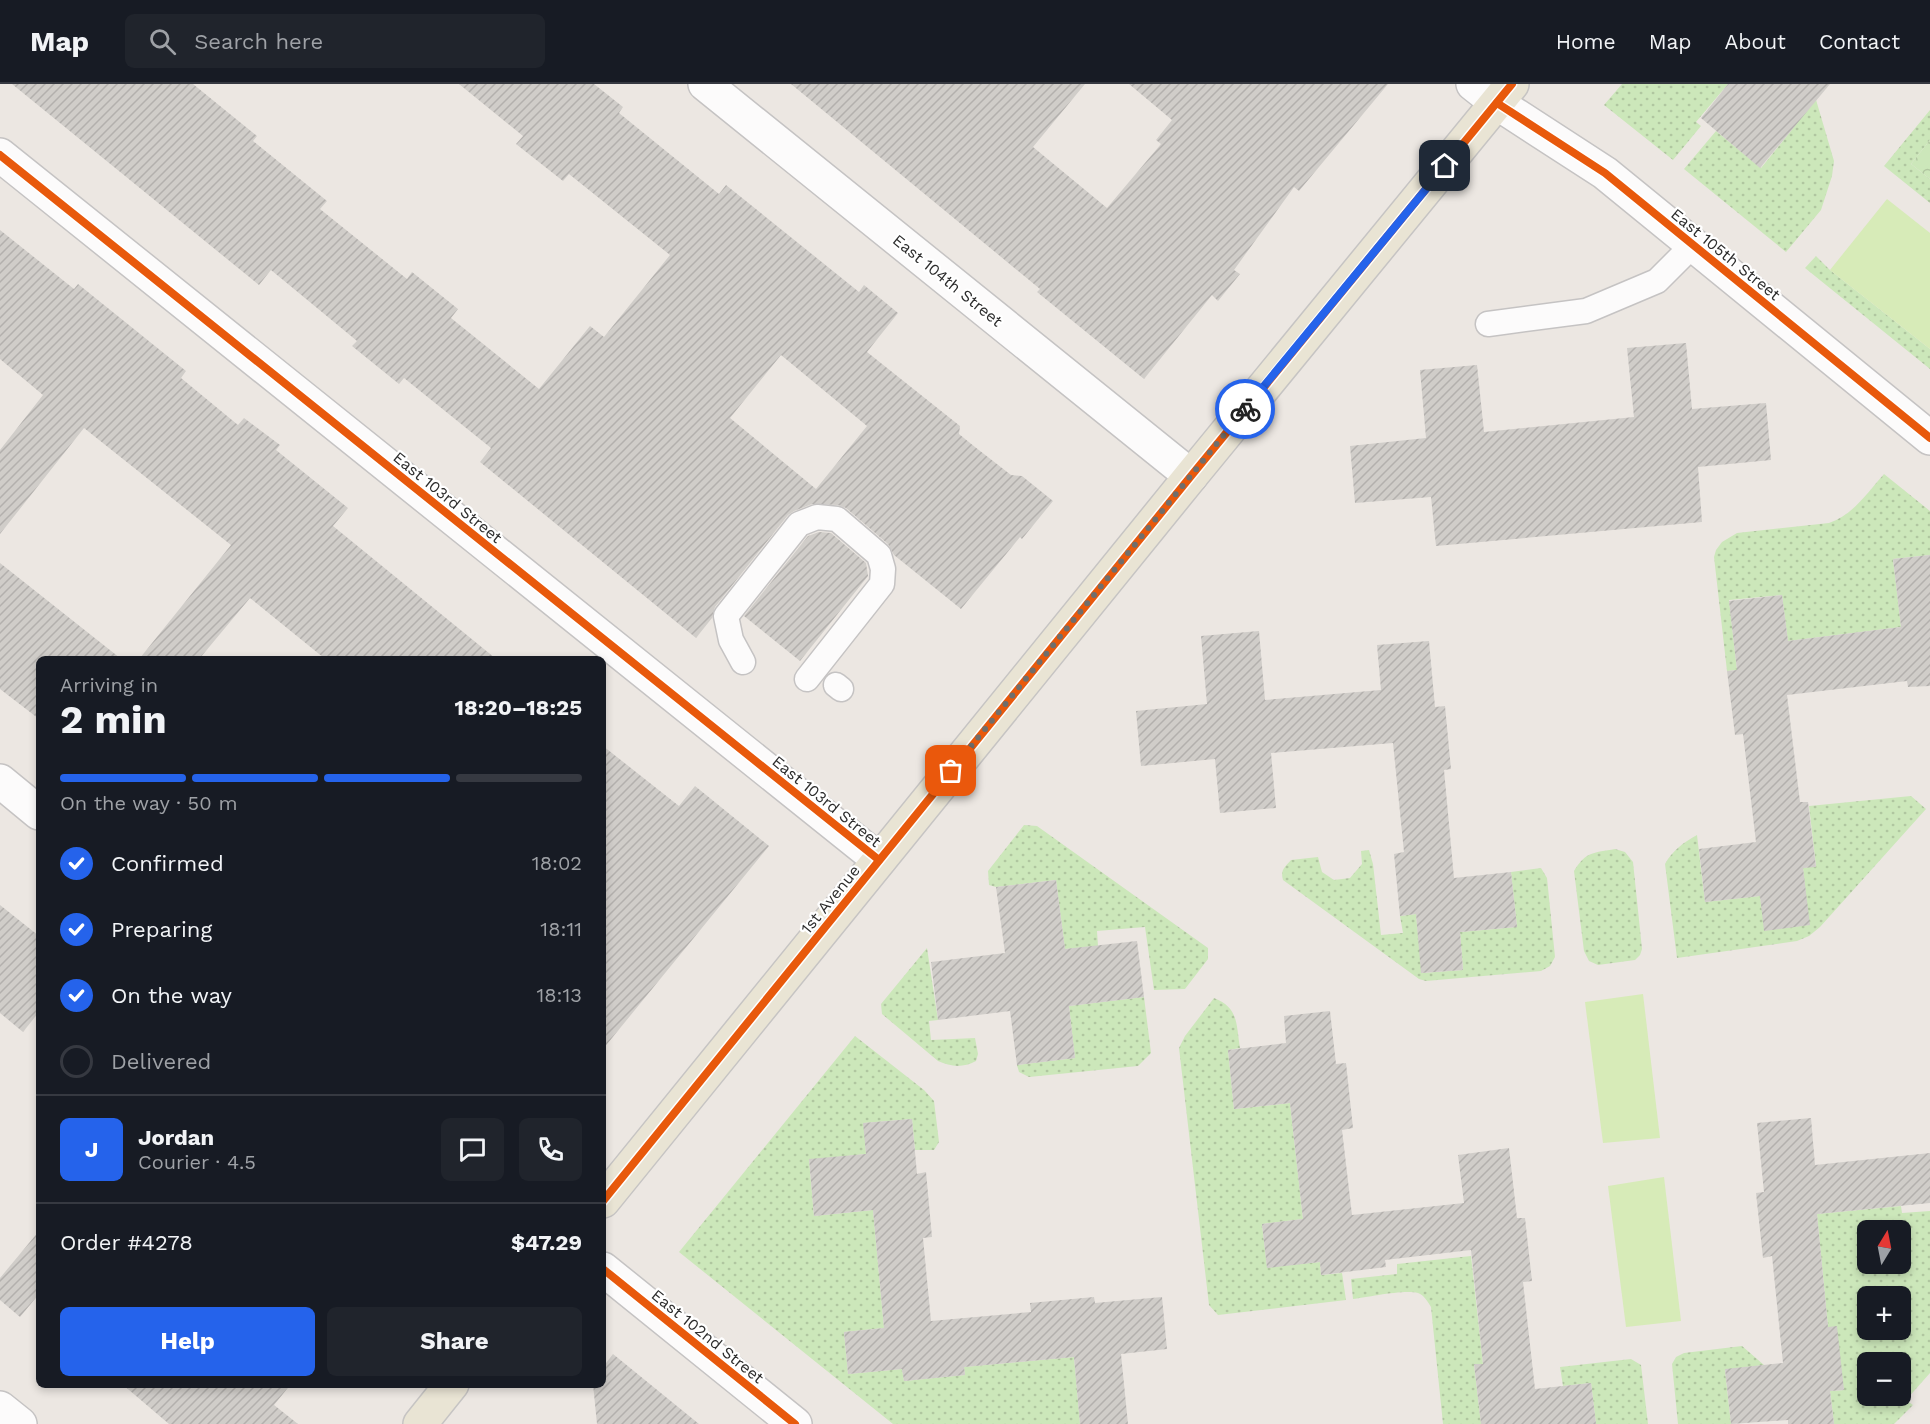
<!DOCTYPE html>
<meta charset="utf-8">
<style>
body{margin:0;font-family:"Work Sans",sans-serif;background:#20242c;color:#f1f3f6;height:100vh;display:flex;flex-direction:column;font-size:22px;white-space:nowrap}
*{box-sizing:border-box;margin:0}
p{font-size:20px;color:#9ea1a6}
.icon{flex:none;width:33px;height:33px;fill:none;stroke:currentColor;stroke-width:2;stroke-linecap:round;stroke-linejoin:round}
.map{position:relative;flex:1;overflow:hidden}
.drawer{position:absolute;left:36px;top:572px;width:570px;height:732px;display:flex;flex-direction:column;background:#171b24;border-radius:9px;box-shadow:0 3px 9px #0003}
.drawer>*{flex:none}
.needle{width:39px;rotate:10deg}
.fabs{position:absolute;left:1857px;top:1136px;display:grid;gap:12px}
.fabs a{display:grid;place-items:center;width:54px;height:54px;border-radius:9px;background:#171b24;box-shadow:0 3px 9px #0003;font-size:30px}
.pin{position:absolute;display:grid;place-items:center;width:51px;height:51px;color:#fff;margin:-26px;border-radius:12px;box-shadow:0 3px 9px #0006}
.courier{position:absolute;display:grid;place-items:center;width:60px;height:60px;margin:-30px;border:4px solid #2563eb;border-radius:50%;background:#fff;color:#222;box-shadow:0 2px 8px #0007}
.summary em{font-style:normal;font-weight:700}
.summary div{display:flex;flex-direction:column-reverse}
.summary{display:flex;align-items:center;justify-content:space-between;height:102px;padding:0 24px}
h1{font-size:39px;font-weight:700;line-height:45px}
.bar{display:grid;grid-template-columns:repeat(4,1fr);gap:9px 6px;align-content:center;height:72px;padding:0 24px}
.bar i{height:8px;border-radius:4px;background:#363941}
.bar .selected{background:#2563eb}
.bar p{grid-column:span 4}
.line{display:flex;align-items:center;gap:15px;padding:0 24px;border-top:2px solid #363941}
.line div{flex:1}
.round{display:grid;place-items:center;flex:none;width:63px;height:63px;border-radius:9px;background:#20242c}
ol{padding:0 24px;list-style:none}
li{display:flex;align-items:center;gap:18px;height:66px}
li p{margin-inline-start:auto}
li .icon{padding:6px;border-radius:50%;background:#2563eb;color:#fff;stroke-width:4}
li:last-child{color:#9ea1a6}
li i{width:33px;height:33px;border:3px solid #363941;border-radius:50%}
.action{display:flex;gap:12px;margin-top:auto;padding:12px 24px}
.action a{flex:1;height:69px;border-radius:9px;background:#2563eb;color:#fff;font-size:24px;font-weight:700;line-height:69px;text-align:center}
.action a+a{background:#20242c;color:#f1f3f6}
header{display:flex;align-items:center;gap:36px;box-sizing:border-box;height:84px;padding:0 30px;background:#171b24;border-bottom:2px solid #363941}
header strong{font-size:28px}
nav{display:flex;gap:33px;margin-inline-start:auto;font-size:21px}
.search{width:420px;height:54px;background:#20242c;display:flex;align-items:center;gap:15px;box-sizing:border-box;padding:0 21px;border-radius:9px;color:#9ea1a6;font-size:22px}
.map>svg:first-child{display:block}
</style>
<header>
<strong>Map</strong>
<div class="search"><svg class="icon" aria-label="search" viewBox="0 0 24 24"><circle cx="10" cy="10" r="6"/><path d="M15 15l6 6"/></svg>Search here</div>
<nav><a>Home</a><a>Map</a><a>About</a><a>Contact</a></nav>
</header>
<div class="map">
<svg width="1930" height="1340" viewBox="0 0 1930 1340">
<defs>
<pattern id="grass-dots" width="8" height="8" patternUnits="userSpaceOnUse" patternTransform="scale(1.5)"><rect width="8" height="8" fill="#cce7ba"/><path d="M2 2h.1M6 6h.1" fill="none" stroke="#b0c6a0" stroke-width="1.8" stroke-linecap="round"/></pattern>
<pattern id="park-crowns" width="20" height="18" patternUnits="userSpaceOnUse" patternTransform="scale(1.5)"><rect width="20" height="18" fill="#cce7ba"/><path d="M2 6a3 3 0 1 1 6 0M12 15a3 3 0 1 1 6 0" fill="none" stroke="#b0c6a0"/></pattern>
<pattern id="building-hatch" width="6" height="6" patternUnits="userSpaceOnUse" patternTransform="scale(1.5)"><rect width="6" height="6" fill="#d0cdc9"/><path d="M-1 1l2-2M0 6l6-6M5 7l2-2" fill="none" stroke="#b3b0ad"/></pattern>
</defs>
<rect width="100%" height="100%" fill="#ece7e2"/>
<g fill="url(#grass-dots)" fill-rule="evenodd">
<path d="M 1622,0 L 1728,0 L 1696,38 L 1701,42 L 1673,76 L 1604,21 Z"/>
<path d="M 1812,2 L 1834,77 L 1832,92 L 1821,126 L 1786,168 L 1684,85 L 1716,47 L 1761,84 L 1794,43 Z"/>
<path d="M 1930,26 L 1930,56 L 1911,80 L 1930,95 L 1930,119 L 1884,82 Z"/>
<path d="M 1816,172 L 1830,186 L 1930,265 L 1930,285 L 1805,184 Z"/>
<path d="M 1884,390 L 1930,427 L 1930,471 L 1893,475 L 1901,543 L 1788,557 L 1782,511 L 1729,516 L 1737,586 L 1727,587 L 1714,473 L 1716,466 L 1722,458 L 1737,449 L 1829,439 C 1853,431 1868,408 1884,390 Z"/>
<path d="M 1911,712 L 1926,725 L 1820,843 L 1809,852 L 1797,857 L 1677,874 L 1665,780 C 1672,767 1684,758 1697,751 L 1705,818 L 1760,812 L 1765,846 L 1809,841 L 1803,784 L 1816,782 L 1809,722 Z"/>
<path d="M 1024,741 L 1037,742 L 1208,864 L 1208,875 L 1185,905 L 1154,906 L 1145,843 L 1097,847 L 1098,862 L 1065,865 L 1056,796 L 996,803 L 989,801 L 988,787 Z"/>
<path d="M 1615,765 L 1625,768 L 1633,778 L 1642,865 L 1640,871 L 1635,876 L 1598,881 L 1589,877 L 1584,867 L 1574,787 C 1586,767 1594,769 1615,765 Z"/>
<path d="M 1369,766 L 1373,780 L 1381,851 L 1403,849 L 1400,832 L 1416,830 L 1422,889 L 1463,886 L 1460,848 L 1517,843 L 1511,788 L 1541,784 L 1547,794 L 1555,873 L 1550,882 L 1541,887 L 1426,897 L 1419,895 L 1283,796 C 1280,786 1285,783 1291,776 L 1318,773 L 1322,788 L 1334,796 L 1350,794 L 1362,780 L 1361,767 Z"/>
<path d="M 927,864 L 938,936 L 929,937 L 931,956 L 975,954 L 978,970 L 976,977 C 963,984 951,983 938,977 L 882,930 L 881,920 Z"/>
<path d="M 1144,913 L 1151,969 L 1138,982 L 1029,993 L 1019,988 L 1017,981 L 1075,974 L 1069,922 Z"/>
<path d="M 1214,914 C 1239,924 1236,940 1240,964 L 1228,966 L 1234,1025 L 1290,1019 L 1303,1135 L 1262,1140 L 1267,1183 L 1320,1178 L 1321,1191 L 1342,1189 L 1346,1216 L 1218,1231 L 1209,1221 L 1179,964 L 1185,952 Z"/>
<path d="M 855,952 L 924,1006 L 934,1017 L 939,1058 L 934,1066 L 915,1066 L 912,1035 L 864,1039 L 866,1070 L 809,1076 L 814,1132 L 873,1126 L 884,1244 L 844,1248 L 848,1290 L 902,1285 L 904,1297 L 965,1291 L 964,1283 L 1074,1273 L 1080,1340 L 893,1340 L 679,1168 Z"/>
<path d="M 1901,1122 L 1902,1129 L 1930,1127 L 1930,1289 L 1906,1316 L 1913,1321 L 1894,1340 L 1834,1340 L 1830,1307 L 1844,1306 L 1828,1243 L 1817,1130 ZM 1868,1146 L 1900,1146 L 1900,1179 L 1868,1179 ZM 1868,1212 L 1900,1212 L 1900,1245 L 1868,1245 ZM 1868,1278 L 1900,1278 L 1900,1311 L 1868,1311 Z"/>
<path d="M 1471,1172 L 1483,1280 L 1474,1280 L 1481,1340 L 1443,1340 L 1431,1223 C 1428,1218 1424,1211 1418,1209 C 1405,1205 1368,1213 1353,1215 L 1351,1195 L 1397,1190 L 1397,1180 Z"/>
<path d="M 1742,1262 L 1764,1281 L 1725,1286 L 1731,1340 L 1678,1340 L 1672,1280 L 1676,1273 L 1684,1269 Z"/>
<path d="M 1631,1275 L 1641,1281 L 1648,1340 L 1596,1340 L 1591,1299 L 1563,1302 L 1560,1283 Z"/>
</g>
<path fill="url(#park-crowns)" d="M 1930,56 L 1930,95 L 1911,80 Z"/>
<g fill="#d7ebb8">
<path d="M 1887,115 L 1930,149 L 1930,265 L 1830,186 Z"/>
<path d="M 1643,910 L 1660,1054 L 1603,1059 L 1585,918 Z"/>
<path d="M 1664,1093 L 1681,1237 L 1626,1243 L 1608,1102 Z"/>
</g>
<g fill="url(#building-hatch)" fill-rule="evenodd">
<path d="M 12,0 L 193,0 L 257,52 L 253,57 L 327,117 L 320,125 L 407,195 L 412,188 L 458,225 L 451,234 L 539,305 L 590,242 L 604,253 L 670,171 L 569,90 L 563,97 L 516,60 L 523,52 L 459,0 L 594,0 L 623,23 L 619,29 L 719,110 L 726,101 L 859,208 L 864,201 L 898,229 L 867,268 L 960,342 L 959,350 L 975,363 L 1011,391 L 1022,392 L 1053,417 L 1022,455 L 1020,453 L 961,525 L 894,471 L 888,460 L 846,424 L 838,421 L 812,420 L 794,427 L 788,431 L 715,523 L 712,534 L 696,554 L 480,378 L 491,364 L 404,294 L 399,300 L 352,262 L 357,257 L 271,186 L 259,201 ZM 781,271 L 867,342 L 816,405 L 730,334 Z"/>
<path d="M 791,0 L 1085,0 L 1033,63 L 1107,124 L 1161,60 L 1156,56 L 1172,36 L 1129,0 L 1388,0 L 1299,107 L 1294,103 L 1234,186 L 1240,190 L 1218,217 L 1212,211 L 1144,295 L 1037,208 L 1040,205 Z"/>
<path d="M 1728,0 L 1830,0 L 1760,84 L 1701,34 Z"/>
<path d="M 0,146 L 74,205 L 78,200 L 186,287 L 181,294 L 238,341 L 244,334 L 280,361 L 276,366 L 348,424 L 333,442 L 495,574 L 324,574 L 250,514 L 200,574 L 140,574 L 231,461 L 84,344 L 0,450 L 0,366 L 43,311 L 0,275 Z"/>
<path d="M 1686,259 L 1692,325 L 1766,319 L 1771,376 L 1698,383 L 1702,438 L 1436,462 L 1431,413 L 1355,419 L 1350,362 L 1426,354 L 1420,286 L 1477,281 L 1484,348 L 1634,333 L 1627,264 Z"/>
<path d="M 819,448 L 831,449 L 866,479 L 868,492 L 800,577 L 744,532 L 808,452 Z"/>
<path d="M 1930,471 L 1930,602 L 1908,603 L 1907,597 L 1787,611 L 1800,718 L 1808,718 L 1816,783 L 1803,784 L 1810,841 L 1764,847 L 1760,812 L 1705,818 L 1699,765 L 1756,758 L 1743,650 L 1735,651 L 1727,587 L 1737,586 L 1729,517 L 1782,511 L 1788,557 L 1901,543 L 1893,475 Z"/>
<path d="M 0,479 L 120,574 L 39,574 L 39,635 L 0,605 Z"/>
<path d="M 1259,547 L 1265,616 L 1381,606 L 1377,561 L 1429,557 L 1435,623 L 1445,622 L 1451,685 L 1444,686 L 1454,794 L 1511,788 L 1517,843 L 1460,848 L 1463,886 L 1421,889 L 1416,830 L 1400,832 L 1394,770 L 1404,768 L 1393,659 L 1271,669 L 1276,724 L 1220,729 L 1215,675 L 1141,682 L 1136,627 L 1207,620 L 1201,552 Z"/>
<path d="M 603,662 L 679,722 L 695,702 L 769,762 L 603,965 Z"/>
<path d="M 1056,796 L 1065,865 L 1137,857 L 1144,913 L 1069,922 L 1075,974 L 1017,981 L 1010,927 L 938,936 L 931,878 L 1005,869 L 996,803 Z"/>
<path d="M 0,821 L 39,852 L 39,928 L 23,948 L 0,929 Z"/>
<path d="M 1330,927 L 1336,980 L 1346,979 L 1353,1044 L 1342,1046 L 1352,1131 L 1464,1119 L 1458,1071 L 1509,1064 L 1517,1134 L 1525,1134 L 1532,1197 L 1523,1198 L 1535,1305 L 1591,1299 L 1596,1340 L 1481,1340 L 1474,1280 L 1483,1280 L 1471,1166 L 1385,1176 L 1386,1183 L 1321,1191 L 1320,1178 L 1267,1184 L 1262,1140 L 1303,1135 L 1290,1019 L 1234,1025 L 1228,966 L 1286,959 L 1284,932 Z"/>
<path d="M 1811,1034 L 1815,1081 L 1930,1069 L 1930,1119 L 1817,1130 L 1828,1243 L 1837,1242 L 1844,1306 L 1830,1307 L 1834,1340 L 1788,1340 L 1788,1336 L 1731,1340 L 1725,1285 L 1783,1279 L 1772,1172 L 1763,1174 L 1756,1109 L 1764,1108 L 1757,1039 Z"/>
<path d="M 912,1035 L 917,1090 L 926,1088 L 932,1153 L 923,1154 L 931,1237 L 1031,1228 L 1030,1219 L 1094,1213 L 1095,1219 L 1162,1213 L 1167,1265 L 1121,1270 L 1128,1340 L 1080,1340 L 1074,1273 L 964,1283 L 965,1291 L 904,1297 L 902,1285 L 848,1290 L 844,1248 L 884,1244 L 873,1126 L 814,1132 L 809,1075 L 866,1070 L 863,1039 Z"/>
<path d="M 39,1147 L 39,1210 L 20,1233 L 0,1216 L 0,1194 Z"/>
<path d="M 613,1270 L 699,1340 L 597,1340 L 593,1300 L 603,1300 L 603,1283 Z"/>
<path d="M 122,1300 L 291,1300 L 274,1321 L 298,1340 L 169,1340 Z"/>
</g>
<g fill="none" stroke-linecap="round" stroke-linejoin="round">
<g stroke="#c5c3c3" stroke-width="27">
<g id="service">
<path d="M 1488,240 L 1586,227 L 1657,197 L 1693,161"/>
<path d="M 743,578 L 731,556 L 726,532 L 799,440 L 817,433 L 837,435 L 879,471 L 883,485 L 882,500 L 807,595"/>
<path d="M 836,601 L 841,605"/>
</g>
</g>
<g stroke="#c5c3c3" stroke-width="36">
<g id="minor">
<path d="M 705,0 L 1191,392"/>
<path d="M 1473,0 L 1497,19 L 1605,89 L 1930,354"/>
<path d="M 0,71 L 879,776"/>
<path d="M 0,697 L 39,729"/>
<path d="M 603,1185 L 795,1340"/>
<path d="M 0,1324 L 20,1340"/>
</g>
</g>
<g stroke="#c6c4c3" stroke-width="36">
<g id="primary">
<path d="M 603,1117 L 1191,392 L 1512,0"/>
<path d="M 420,1340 L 452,1300"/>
</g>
</g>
<use href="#service" stroke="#fcfbfb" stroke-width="24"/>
<use href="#minor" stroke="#fcfbfb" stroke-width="33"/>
<use href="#primary" stroke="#e9e4d4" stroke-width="33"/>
<g stroke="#fff" stroke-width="11">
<g id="cycleway">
<path d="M 1497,19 L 1605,89 L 1930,354"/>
<path d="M 0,71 L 879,776"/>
<path d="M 603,1117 L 1191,392 L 1512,0"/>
<path d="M 603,1185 L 795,1340"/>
</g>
</g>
<use href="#cycleway" stroke="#e8590c" stroke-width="8"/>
</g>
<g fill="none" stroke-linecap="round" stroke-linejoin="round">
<path stroke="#706e6c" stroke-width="6" stroke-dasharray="0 10.8" d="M 951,687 L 1245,325"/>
<path stroke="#2563eb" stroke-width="8" d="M 1245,325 L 1445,82"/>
</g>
<g text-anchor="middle" stroke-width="4.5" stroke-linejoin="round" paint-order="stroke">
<g font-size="16" fill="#2d2d2d" stroke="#fff">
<text transform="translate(1726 170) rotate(39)" y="6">East 105th Street</text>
<text transform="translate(948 196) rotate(39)" y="6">East 104th Street</text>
<text transform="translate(448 413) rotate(39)" y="6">East 103rd Street</text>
<text transform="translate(827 717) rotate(39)" y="6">East 103rd Street</text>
<text transform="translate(830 815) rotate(-51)" y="6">1st Avenue</text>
<text transform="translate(708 1252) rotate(39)" y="6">East 102nd Street</text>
</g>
</g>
</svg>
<div class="fabs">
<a><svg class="needle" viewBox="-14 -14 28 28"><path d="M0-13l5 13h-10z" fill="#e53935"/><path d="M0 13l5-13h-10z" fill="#9ea1a6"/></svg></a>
<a>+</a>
<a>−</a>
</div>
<div class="pin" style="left:951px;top:687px;background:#ea580c"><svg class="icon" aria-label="bag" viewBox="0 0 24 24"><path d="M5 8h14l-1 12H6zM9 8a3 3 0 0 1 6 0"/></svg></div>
<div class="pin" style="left:1445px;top:82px;background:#1f2937"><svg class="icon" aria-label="home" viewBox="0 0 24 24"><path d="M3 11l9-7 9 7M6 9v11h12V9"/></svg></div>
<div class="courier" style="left:1245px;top:325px"><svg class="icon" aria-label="bike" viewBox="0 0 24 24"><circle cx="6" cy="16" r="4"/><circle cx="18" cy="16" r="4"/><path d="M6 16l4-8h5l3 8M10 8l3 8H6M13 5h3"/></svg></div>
<section class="drawer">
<div class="summary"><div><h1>2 min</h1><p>Arriving in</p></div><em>18:20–18:25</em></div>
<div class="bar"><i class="selected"></i><i class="selected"></i><i class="selected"></i><i></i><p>On the way · 50 m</p></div>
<ol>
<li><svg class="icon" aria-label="check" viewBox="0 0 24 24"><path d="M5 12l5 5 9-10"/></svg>Confirmed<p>18:02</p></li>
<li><svg class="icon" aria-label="check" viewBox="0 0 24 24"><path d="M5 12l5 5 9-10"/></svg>Preparing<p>18:11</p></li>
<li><svg class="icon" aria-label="check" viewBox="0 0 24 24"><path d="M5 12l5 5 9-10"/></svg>On the way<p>18:13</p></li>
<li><i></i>Delivered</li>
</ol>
<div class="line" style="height:108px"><b class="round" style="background:#2563eb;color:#fff">J</b><div><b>Jordan</b><p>Courier · 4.5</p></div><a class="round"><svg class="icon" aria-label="chat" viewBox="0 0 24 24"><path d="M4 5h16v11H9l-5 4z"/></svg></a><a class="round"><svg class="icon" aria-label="phone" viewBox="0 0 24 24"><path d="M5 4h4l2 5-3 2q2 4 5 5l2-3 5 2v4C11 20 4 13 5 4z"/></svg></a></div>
<div class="line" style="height:78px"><div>Order #4278</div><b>$47.29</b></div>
<div class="action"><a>Help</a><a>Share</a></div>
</section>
</div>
